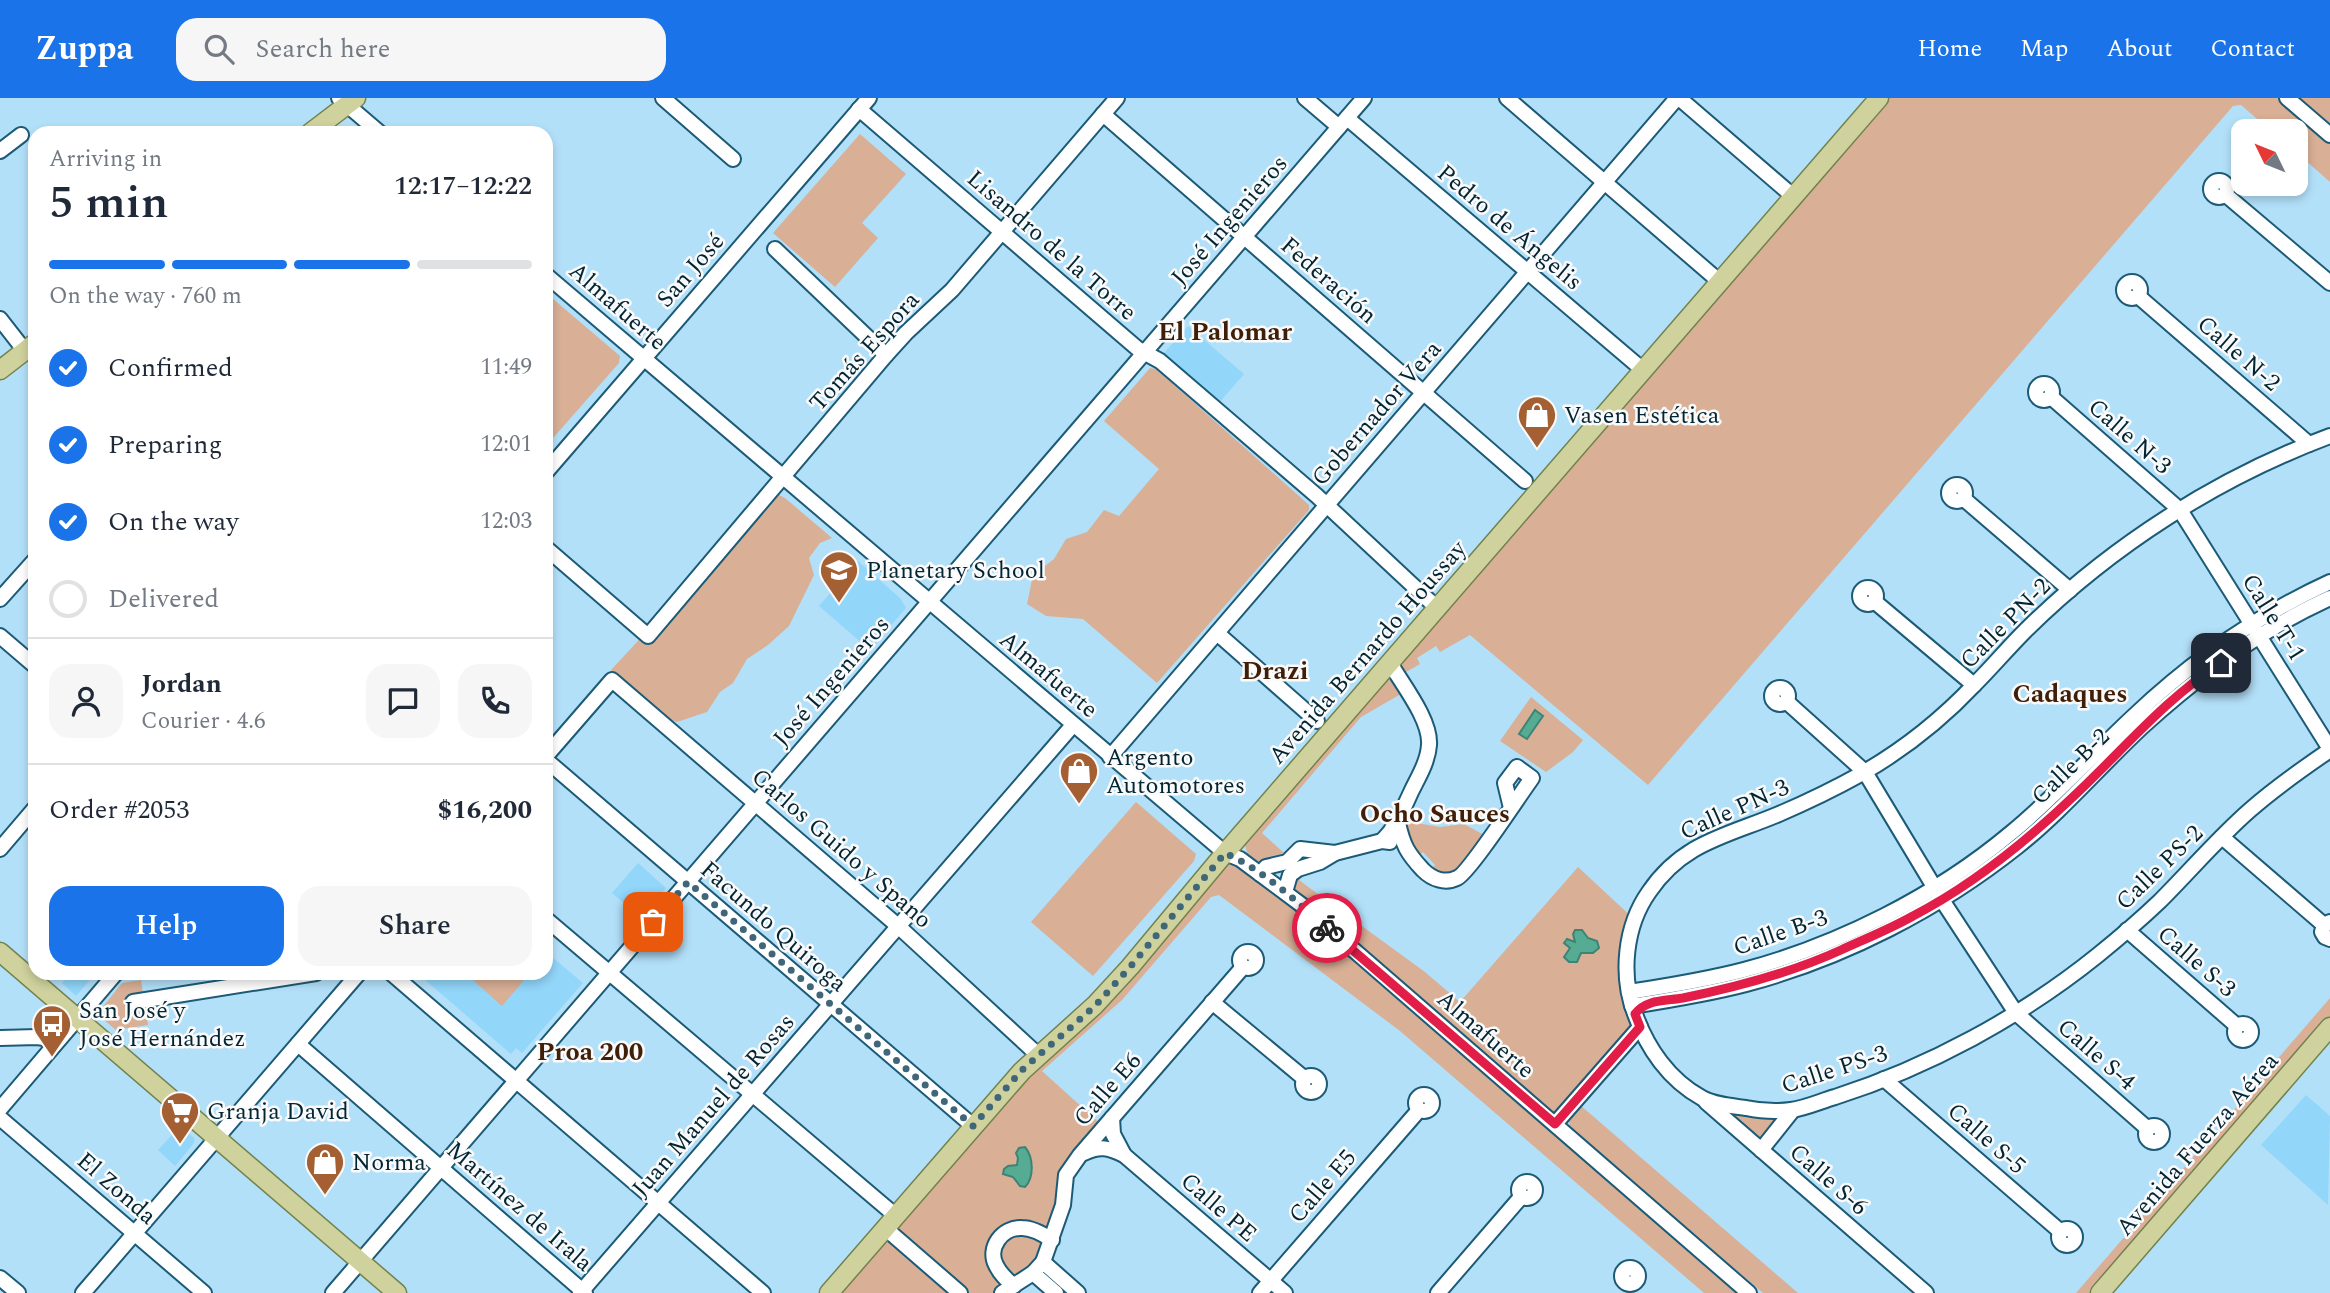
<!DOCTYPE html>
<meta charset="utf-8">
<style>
body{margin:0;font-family:Spectral,serif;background:#f6f6f7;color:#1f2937;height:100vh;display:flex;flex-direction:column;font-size:26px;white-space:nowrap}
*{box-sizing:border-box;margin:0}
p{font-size:23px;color:#747a83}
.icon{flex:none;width:38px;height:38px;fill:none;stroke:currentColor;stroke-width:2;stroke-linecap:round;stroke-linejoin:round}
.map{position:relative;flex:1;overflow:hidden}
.drawer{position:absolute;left:28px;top:28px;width:525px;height:854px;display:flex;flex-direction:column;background:#fff;border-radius:21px;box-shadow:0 4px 10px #0003}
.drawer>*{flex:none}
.needle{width:46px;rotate:313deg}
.buttons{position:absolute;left:2231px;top:21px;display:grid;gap:14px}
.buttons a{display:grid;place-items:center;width:77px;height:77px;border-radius:14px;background:#fff;box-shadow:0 4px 10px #0003;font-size:35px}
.pin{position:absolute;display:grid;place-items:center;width:60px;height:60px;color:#fff;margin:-30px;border-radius:14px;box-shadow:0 4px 10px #0006}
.courier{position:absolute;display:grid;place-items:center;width:70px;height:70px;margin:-35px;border:5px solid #e11d48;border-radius:50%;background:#fff;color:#222;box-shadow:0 2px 9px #0007}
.overview em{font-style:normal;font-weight:600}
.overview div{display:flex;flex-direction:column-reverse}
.overview{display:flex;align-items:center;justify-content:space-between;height:119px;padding:0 21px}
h1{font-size:46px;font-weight:600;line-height:52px}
.bar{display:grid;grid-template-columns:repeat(4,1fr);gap:10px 7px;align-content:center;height:84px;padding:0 21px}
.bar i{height:9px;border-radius:5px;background:#e0e1e3}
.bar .selected{background:#1a73e8}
.bar p{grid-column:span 4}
.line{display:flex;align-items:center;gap:18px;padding:0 21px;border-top:2px solid #e0e1e3}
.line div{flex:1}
.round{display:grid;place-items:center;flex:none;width:74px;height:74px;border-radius:21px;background:#f6f6f7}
ol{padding:0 21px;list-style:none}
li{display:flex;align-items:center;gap:21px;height:77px}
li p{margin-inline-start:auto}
li .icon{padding:7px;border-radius:50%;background:#1a73e8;color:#fff;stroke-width:4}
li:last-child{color:#747a83}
li i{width:38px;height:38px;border:4px solid #e0e1e3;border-radius:50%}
.button{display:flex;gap:14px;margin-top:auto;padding:14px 21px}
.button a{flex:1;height:80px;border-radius:21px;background:#1a73e8;color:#fff;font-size:28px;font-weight:600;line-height:80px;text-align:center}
.button a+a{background:#f6f6f7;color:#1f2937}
header{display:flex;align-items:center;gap:42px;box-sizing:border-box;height:98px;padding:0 35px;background:#1a73e8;color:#fff}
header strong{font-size:33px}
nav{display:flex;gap:38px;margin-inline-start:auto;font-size:24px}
.search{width:490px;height:63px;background:#f6f6f7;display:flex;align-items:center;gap:18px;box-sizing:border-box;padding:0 24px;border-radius:21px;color:#747a83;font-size:26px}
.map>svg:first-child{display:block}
</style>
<header>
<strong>Zuppa</strong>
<div class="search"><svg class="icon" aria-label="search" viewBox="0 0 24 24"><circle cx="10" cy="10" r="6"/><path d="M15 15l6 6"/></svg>Search here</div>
<nav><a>Home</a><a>Map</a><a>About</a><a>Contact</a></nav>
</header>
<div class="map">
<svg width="2330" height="1195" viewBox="0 0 2330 1195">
<rect width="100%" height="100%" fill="#b3e0f9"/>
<g fill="#92d6fa">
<path d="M 1188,228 L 1244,276 L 1219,305 L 1163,256 Z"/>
<path d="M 858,463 L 900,500 L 906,510 L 870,552 L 819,508 Z"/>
<path d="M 638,765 L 666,790 L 640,819 L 612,795 Z"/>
<path d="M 546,854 L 583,885 L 522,955 L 516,950 L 511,956 L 417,875 L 546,875 Z"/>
<path d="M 71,875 L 96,875 L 76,898 L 62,885 Z"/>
<path d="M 2306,997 L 2330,1018 L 2328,1107 L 2261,1047 Z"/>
<path d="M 180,1028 L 194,1040 L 194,1045 L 175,1068 L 158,1052 Z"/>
</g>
<g fill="#d9af96">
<path d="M 1879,0 L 2279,0 L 2330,44 L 2330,84 L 2296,54 L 2296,33 L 2271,33 L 2241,7 L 2233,8 L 1648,687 L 1470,537 L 1440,554 L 1436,548 L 1417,560 L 1420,566 L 1401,577 L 1395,566 Z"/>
<path d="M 2287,0 L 2330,0 L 2330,37 Z"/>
<path d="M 860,36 L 906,76 L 862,125 L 878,140 L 835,189 L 773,135 Z"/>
<path d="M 546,195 L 620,258 L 619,265 L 546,348 Z"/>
<path d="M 1150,270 L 1156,271 L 1309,407 L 1309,412 L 1157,585 L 1083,521 L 1046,518 L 1027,506 L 1033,477 L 1054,461 L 1066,441 L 1087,434 L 1104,412 L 1119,418 L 1159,371 L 1104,323 Z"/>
<path d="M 775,395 L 785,400 L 832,440 L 820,445 L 809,460 L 814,477 L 789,528 L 768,547 L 747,561 L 733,585 L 720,594 L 707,614 L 677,624 L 668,621 L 611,572 Z"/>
<path d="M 2330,484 L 2330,500 L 2201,578 L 2018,748 L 1780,876 L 1632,908 L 1640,929 L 1557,1014 L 1551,1014 L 1292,793 L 1296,776 L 1298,781 L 1307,788 L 1425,874 L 1460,904 L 1578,769 L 1635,822 L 1629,893 L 1745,872 L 1907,806 L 2009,737 L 2193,566 Z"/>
<path d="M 1388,575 L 1401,596 L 1361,619 L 1262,735 L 1284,755 L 1268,759 L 1267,764 L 1253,766 L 1248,758 L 1244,743 Z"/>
<path d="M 1531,599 L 1583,642 L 1573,654 L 1546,674 L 1500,643 Z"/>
<path d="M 1136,704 L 1196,756 L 1194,763 L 1093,878 L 1031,824 Z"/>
<path d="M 1405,723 L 1440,729 L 1464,726 L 1484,737 C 1468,760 1462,782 1430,773 L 1435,767 L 1423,754 L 1418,759 L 1404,732 Z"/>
<path d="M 1225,755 L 1240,761 L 1749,1195 L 1704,1195 L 1400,933 L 1219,797 L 1211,799 L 1122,902 L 1042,973 L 1104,1029 L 1080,1057 L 1043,1164 L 1078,1195 L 1056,1195 L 1033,1175 L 1002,1195 L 829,1195 L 1038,957 Z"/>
<path d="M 465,875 L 518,875 L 525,881 L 502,908 Z"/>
<path d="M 141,882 L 148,927 L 116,932 L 97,916 L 122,885 Z"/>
<path d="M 2330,900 L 2330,923 L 2097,1195 L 2076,1195 Z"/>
<path d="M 1702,1000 L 1793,1012 L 1761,1052 Z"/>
<path d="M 1580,1007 L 1798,1195 L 1763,1195 L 1570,1031 L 1569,1023 Z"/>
</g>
<g fill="#55ac92" stroke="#3c8476" stroke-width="2">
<path d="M 1535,612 L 1543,618 L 1527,641 L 1519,636 Z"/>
<path d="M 1575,832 L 1582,832 L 1588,840 L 1597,843 L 1599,850 L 1593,855 L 1581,855 L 1577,864 L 1569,864 L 1564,859 L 1570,850 L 1564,845 L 1567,841 L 1575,844 L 1573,836 Z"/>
<path d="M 1025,1049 C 1034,1060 1034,1080 1025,1089 L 1020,1088 L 1013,1079 L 1003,1076 L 1004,1071 L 1008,1068 L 1017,1067 L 1018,1060 L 1016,1055 L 1019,1050 Z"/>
</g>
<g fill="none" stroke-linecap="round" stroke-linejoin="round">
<g stroke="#1c5b77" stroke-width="18">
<g id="minor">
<path d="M 339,0 L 380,35"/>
<path d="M 663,0 L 733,61"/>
<path d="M 1305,0 L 1339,29"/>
<path d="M 1507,0 L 1720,184"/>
<path d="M 1679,0 L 1794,99"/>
<path d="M 2287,0 L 2330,37"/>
<path d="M 859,11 L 1138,251 L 1160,263 L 1317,398 L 1437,510"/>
<path d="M 1103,16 L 1525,383"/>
<path d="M 1347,20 L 1643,272"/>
<path d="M 0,53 L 21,37"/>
<circle cx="2219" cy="91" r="8"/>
<path d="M 2226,97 L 2330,185"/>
<path d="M 775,151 L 886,257"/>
<path d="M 546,177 L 1225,755 L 1240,761 L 1303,808 L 1749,1195"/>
<circle cx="2132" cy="192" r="8"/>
<path d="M 2138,198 L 2309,346"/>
<path d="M 0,221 L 25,253"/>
<circle cx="2044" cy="294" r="8"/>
<path d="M 2051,299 L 2180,412 L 2330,651"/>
<path d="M 2330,338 C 2217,380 2111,448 2025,533 C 2008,550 1992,569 1975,586 C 1942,621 1903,652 1861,676 C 1834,691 1807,704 1779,716 C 1727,738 1683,744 1649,794 C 1625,828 1620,877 1635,916 C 1647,950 1669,982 1702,1000 C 1715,1007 1731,1008 1746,1010 C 1761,1013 1776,1014 1791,1012 C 1806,1010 1821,1003 1835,999 C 1929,969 2021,919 2098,857 C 2119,840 2140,822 2160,803 C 2190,773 2218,740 2250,712 C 2275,690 2302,671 2330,652"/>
<path d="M 546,374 L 869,0"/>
<circle cx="1957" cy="395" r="8"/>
<path d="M 1964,401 L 2070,492"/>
<path d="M 546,450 L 648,538 L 886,257 L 906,235 L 952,192 L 1117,0"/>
<circle cx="1868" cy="498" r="8"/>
<path d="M 0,501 L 35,462"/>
<path d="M 1874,503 L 1974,587"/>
<path d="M 1217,535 L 1317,623"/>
<path d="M 0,538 L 35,568"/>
<circle cx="1780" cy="598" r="8"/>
<path d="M 1787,604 L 1865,674 L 1942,802 L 2016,915 L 2148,1031"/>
<path d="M 546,658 L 612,582 L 898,828 L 1038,957"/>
<path d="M 1110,659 L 1677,0"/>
<path d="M 546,662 L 973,1028"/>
<path d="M 1398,725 C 1403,747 1407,755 1423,772 C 1432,781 1445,786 1457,780 C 1468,776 1521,695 1532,680 L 1517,669 L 1505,685 L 1511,710"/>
<path d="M 2222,739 L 2324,827"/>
<path d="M 1382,743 C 1397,728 1403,711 1412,692 C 1419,678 1428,663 1429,647 C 1431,622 1402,586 1390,565"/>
<path d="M 0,751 L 35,710"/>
<path d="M 1260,776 L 1266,769 L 1287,764 L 1300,751 L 1335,755"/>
<path d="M 1285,794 L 1290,777 L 1298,771 L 1320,764 L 1335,755 L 1382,743 L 1390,744"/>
<path d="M 546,821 L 896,1118"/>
<path d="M 2330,824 L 2324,827 L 2322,834 L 2325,839 L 2330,841"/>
<path d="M 2127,832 L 2237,928"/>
<circle cx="1248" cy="862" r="8"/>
<path d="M 391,875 L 763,1195"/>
<path d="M 1629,894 C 1668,888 1706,882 1744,872 C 1838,847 1936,798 2011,735 C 2055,699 2092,657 2134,618 C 2191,564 2258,517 2330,484"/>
<path d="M 133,904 L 316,875"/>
<path d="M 1212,904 L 1305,981"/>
<path d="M 1632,908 C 1670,902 1708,896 1746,886 C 1844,860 1939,811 2018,748 C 2063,712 2101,667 2143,628 C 2199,577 2261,531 2330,500"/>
<circle cx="2243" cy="934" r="8"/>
<path d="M 0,940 L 37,939 L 58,942"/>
<path d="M 298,946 L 585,1195"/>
<circle cx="1311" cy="986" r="8"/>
<path d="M 1884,981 L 2061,1134"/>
<circle cx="1424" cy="1005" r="8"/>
<path d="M 1706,1004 L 1926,1195"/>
<path d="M 0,1011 L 116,875"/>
<path d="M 0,1020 L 204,1195"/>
<path d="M 1112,1020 L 1113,1036 L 1124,1057"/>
<path d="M 1555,1026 L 1640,929"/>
<circle cx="2154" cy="1036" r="8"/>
<path d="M 1761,1052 L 1793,1012"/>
<path d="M 1084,1055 C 1100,1047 1109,1050 1124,1057 L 1285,1195"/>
<circle cx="1527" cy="1092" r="8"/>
<path d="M 885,1130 L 960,1195"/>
<circle cx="2067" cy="1139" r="8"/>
<path d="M 1043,1164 L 1078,1195"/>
<circle cx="1630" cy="1178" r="8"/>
<path d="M 1033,1175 L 1056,1195"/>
<path d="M 0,1180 L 18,1195"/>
<path d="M 1014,1188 C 1007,1182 1000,1176 996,1167 C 987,1150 1002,1129 1022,1130 C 1033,1130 1043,1136 1052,1142"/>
<path d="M 83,1195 L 359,875"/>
<path d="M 333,1195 L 1364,0"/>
<path d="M 580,1195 L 1073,627"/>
<path d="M 1002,1195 L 1033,1175 L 1043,1164 L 1063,1107 L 1066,1077 L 1080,1057 L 1243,869"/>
<path d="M 1260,1195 L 1419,1012"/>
<path d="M 1438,1195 L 1521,1099"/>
</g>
</g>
<g stroke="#72824d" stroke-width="21">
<g id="major">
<path d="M 310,35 L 356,0"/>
<path d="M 0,272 L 35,245"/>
<path d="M 0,854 L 397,1195"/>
<path d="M 829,1195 L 1022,973 L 1095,907 L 1130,869 L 1225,755 L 1879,0"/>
<path d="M 2100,1195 L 2330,929"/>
</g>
</g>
<use href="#minor" stroke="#fff" stroke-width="14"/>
<use href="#major" stroke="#cfd29d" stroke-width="18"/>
</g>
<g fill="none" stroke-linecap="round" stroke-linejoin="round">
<path stroke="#406679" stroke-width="7" stroke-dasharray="0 12.6" d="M 653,824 L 688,784 L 973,1028 L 1022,972 L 1095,908 L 1130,869 L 1225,755 C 1263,772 1296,803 1327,830"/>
<path stroke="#e11d48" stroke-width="9" d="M 1327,830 L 1555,1026 L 1640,929 L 1635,916 C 1646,901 1666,903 1683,900 C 1737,889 1791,875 1841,852 C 1865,841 1890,831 1913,818 C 1971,788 2028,742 2075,697 C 2123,652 2165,601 2221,565"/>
</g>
<defs>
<g id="shop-pin" transform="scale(2.0125)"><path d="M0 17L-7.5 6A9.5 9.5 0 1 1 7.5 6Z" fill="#a45f32" stroke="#fafafa"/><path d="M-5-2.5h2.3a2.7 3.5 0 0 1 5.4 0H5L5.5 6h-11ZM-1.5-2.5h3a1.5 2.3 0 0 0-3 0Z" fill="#fff"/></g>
<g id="university-pin" transform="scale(2.0125)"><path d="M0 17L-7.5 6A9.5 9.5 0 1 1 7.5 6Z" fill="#a45f32" stroke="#fafafa"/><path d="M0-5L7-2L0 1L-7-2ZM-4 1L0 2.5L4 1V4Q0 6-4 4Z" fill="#fff"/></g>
<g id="bus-pin" transform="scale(2.0125)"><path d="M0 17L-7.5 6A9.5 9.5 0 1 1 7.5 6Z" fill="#a45f32" stroke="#fafafa"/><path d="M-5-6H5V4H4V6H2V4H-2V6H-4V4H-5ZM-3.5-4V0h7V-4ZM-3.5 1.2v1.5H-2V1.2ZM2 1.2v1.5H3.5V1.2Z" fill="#fff"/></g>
<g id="supermarket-pin" transform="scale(2.0125)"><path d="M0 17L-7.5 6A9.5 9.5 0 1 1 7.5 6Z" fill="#a45f32" stroke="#fafafa"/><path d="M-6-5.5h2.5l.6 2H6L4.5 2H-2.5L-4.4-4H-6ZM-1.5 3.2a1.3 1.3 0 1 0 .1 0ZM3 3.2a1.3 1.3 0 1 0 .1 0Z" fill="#fff"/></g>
</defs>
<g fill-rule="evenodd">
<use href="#shop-pin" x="1537" y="317"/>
<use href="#university-pin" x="839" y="472"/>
<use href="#shop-pin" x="1079" y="673"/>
<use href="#bus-pin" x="52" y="926"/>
<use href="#supermarket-pin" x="180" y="1013"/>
<use href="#shop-pin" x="325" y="1064"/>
</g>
<g text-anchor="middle" stroke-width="5" stroke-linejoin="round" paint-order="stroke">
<g font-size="24" fill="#022534" stroke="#fafafa">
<text transform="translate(1229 122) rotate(-49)" y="8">José Ingenieros</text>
<text transform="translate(1510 129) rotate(40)" y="8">Pedro de Ángelis</text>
<text transform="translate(1052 147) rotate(41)" y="8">Lisandro de la Torre</text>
<text transform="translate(690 172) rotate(-49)" y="8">San José</text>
<text transform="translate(1329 182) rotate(41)" y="8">Federación</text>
<text transform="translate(618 208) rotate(41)" y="8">Almafuerte</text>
<text transform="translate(864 253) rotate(-48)" y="8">Tomás Espora</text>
<text transform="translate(2239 255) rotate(41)" y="8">Calle N-2</text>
<text transform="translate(1376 315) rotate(-49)" y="8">Gobernador Vera</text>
<text transform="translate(2130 338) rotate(41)" y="8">Calle N-3</text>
<text transform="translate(2274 519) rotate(58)" y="8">Calle T-1</text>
<text transform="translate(2005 525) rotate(-45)" y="8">Calle PN-2</text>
<text transform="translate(1367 554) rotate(-49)" y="8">Avenida Bernardo Houssay</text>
<text transform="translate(1049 576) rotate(40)" y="8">Almafuerte</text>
<text transform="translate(831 583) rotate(-49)" y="8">José Ingenieros</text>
<text transform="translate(2070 668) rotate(-44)" y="8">Calle B-2</text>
<text transform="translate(1734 711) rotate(-24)" y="8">Calle PN-3</text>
<text transform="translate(842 750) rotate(41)" y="8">Carlos Guido y Spano</text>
<text transform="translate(2159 769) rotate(-44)" y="8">Calle PS-2</text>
<text transform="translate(774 828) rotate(41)" y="8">Facundo Quiroga</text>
<text transform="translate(1780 834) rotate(-19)" y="8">Calle B-3</text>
<text transform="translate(2197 863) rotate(41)" y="8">Calle S-3</text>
<text transform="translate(1486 936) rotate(41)" y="8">Almafuerte</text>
<text transform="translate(2097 956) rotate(41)" y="8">Calle S-4</text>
<text transform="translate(1834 971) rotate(-18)" y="8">Calle PS-3</text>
<text transform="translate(1107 991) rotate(-49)" y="8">Calle E6</text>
<text transform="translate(713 1007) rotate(-49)" y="8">Juan Manuel de Rosas</text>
<text transform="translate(1987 1040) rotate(41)" y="8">Calle S-5</text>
<text transform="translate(2197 1046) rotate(-49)" y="8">Avenida Fuerza Aérea</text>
<text transform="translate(1829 1081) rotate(41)" y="8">Calle S-6</text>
<text transform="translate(1322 1088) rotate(-49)" y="8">Calle E5</text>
<text transform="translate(117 1090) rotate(41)" y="8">El Zonda</text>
<text transform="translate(520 1108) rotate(41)" y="8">Martínez de Irala</text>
<text transform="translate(1219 1109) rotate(41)" y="8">Calle PE</text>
</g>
<g font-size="24" fill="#022534" stroke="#fafafa" text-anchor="start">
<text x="1564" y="325">Vasen Estética</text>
<text x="866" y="480">Planetary School</text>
<text x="1106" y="667">Argento<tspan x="1106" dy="28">Automotores</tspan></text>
<text x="79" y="920">San José y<tspan x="79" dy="28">José Hernández</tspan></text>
<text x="207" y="1021">Granja David</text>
<text x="352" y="1072">Norma</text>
</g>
<g font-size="26" font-weight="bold" fill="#401f09" stroke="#fafafa">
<text x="1225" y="242">El Palomar</text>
<text x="1275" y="581">Drazi</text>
<text x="2070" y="604">Cadaques</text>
<text x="1435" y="724">Ocho Sauces</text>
<text x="590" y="962">Proa 200</text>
</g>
</g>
</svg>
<div class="buttons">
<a><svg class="needle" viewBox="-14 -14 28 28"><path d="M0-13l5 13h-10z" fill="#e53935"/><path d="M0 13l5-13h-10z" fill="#747a83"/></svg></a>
</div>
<div class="pin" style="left:653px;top:824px;background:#ea580c"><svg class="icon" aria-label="bag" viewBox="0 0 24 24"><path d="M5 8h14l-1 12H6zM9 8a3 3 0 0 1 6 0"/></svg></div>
<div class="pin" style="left:2221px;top:565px;background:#1f2937"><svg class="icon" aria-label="home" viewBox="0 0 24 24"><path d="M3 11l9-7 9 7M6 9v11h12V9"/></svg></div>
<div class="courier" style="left:1327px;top:830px"><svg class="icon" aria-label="bike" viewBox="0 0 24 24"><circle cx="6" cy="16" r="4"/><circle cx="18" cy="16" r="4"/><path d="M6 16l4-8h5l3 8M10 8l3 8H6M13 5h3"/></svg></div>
<section class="drawer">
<div class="overview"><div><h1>5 min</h1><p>Arriving in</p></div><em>12:17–12:22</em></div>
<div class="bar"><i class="selected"></i><i class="selected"></i><i class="selected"></i><i></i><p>On the way · 760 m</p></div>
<ol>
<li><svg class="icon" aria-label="check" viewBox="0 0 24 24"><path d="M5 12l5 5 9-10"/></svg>Confirmed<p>11:49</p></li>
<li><svg class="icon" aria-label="check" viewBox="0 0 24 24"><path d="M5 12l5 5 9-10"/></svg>Preparing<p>12:01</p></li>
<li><svg class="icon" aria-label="check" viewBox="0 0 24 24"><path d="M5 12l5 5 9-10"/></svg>On the way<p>12:03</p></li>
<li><i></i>Delivered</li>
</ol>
<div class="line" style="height:126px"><a class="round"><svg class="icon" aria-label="person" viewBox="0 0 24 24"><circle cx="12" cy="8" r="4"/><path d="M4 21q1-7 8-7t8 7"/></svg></a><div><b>Jordan</b><p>Courier · 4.6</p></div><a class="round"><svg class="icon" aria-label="chat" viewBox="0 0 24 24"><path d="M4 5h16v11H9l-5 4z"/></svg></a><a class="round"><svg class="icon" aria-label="phone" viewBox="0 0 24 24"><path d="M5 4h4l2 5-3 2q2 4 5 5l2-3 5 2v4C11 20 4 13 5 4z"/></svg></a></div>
<div class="line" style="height:91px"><div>Order #2053</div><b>$16,200</b></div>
<div class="button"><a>Help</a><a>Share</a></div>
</section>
</div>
